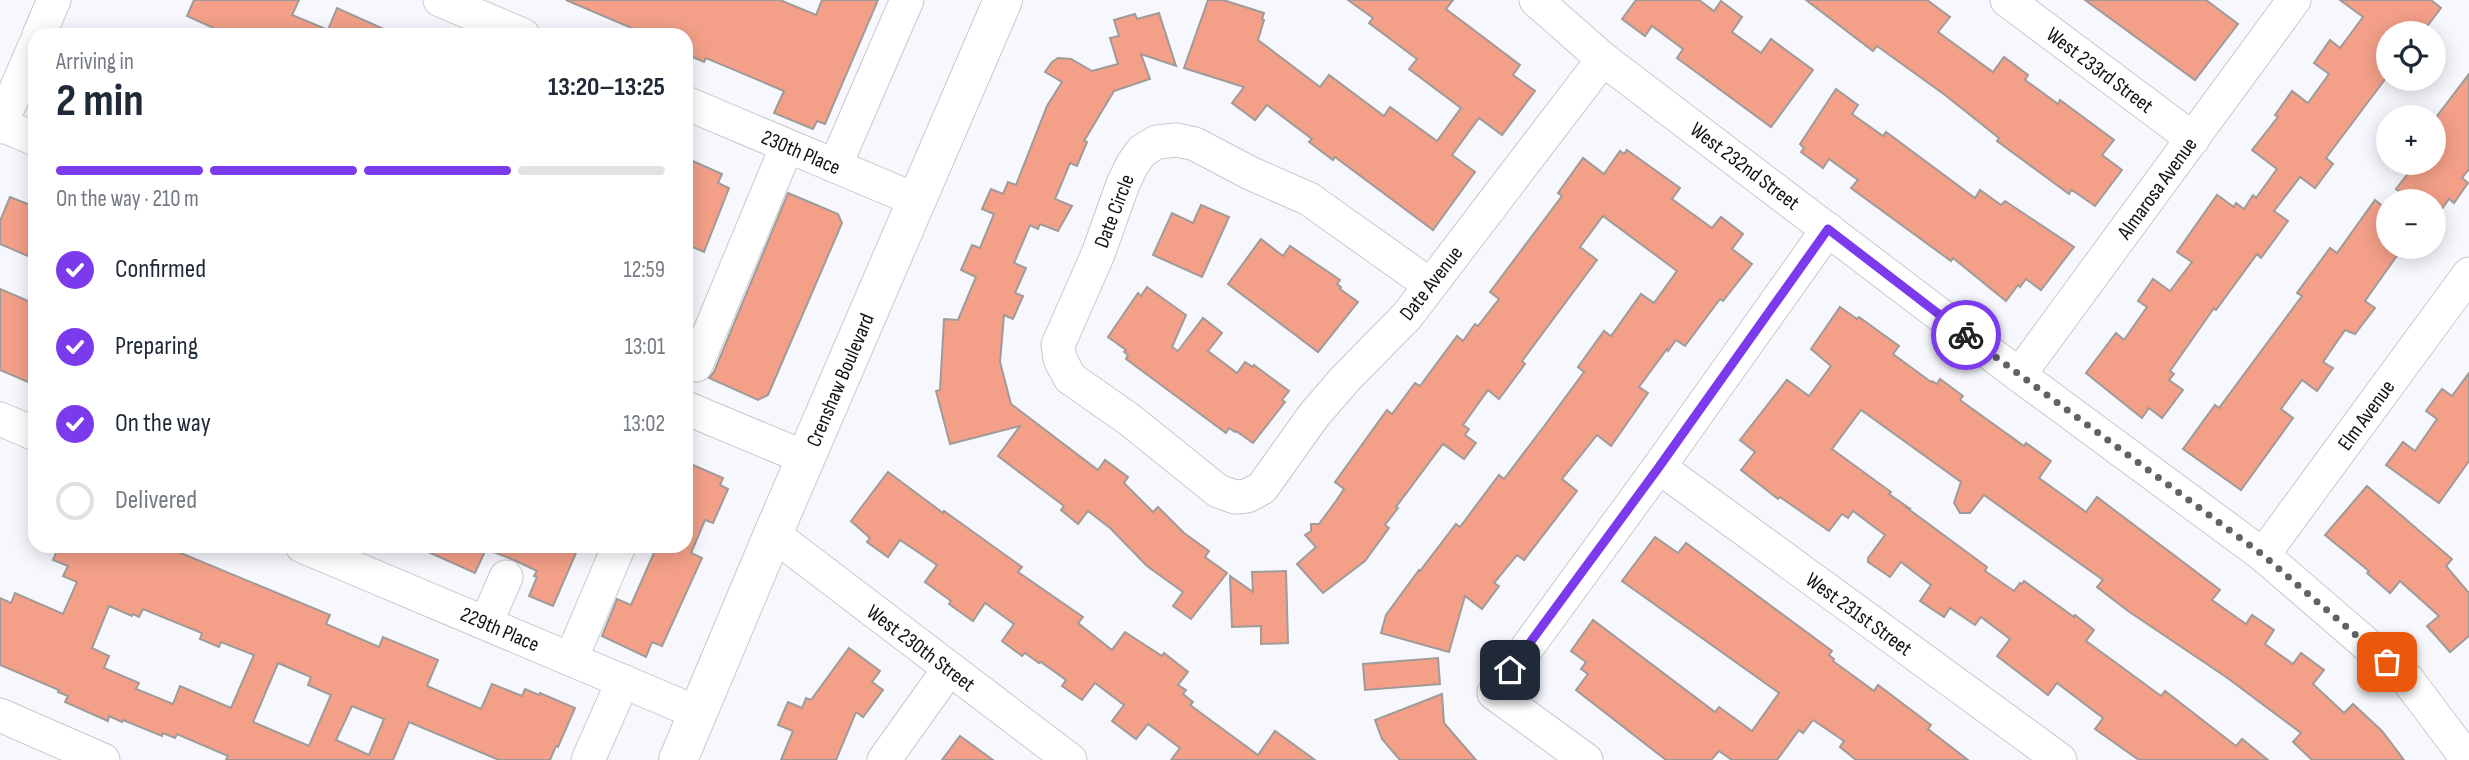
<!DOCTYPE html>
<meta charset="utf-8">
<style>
body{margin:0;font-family:"Sofia Sans Condensed",sans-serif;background:#f6f6f7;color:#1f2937;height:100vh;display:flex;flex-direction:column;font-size:26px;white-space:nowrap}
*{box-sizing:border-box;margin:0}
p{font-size:23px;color:#747a83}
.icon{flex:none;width:38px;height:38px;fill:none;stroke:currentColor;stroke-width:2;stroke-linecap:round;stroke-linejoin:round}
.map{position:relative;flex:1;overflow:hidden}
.drawer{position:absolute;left:28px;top:28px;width:665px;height:525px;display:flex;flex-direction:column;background:#fff;border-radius:21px;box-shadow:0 4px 18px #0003}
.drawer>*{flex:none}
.fabs{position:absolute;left:2376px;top:21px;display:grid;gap:14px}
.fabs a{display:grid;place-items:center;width:70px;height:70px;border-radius:50%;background:#fff;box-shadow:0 4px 18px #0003;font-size:35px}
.pin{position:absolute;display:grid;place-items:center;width:60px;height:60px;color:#fff;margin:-30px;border-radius:14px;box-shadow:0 4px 10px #0006}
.courier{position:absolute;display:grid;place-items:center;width:70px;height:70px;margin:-35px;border:5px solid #7c3aed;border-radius:50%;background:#fff;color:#222;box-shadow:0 2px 9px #0007}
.headline em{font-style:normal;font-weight:700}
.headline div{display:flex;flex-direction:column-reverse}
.headline{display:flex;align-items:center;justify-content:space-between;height:119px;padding:0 28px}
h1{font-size:46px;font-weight:700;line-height:52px}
.bar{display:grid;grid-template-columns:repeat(4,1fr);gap:10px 7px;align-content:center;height:84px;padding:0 28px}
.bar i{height:9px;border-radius:5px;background:#e0e1e3}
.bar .current{background:#7c3aed}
.bar p{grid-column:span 4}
ol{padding:0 28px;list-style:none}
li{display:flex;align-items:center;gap:21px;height:77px}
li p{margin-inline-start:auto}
li .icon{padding:7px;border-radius:50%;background:#7c3aed;color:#fff;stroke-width:4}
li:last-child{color:#747a83}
li i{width:38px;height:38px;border:4px solid #e0e1e3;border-radius:50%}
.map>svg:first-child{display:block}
</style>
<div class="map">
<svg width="2469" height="760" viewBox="0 0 2469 760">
<rect width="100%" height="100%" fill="#f6f8fd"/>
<g fill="#f4a088" stroke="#a09a98" stroke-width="2" fill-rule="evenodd">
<path d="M 194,0 L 299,0 L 292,15 L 328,30 L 337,8 L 397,35 L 229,35 L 187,16 Z"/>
<path d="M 566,0 L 780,0 L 816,15 L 822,0 L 878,0 L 825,124 L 817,121 L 813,129 L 774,113 L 784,91 L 706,58 L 704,62 L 686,54 L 686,35 L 631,35 L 634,29 Z"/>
<path d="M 1208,0 L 1223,0 L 1264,13 L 1262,19 L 1264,20 L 1258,40 L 1320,87 L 1329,75 L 1384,116 L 1390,107 L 1437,141 L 1461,108 L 1409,69 L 1417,59 L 1369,23 L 1373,18 L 1348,0 L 1453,0 L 1446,9 L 1520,65 L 1513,75 L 1535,91 L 1502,135 L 1479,118 L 1452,155 L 1475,172 L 1433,230 L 1335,157 L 1333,160 L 1309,142 L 1312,139 L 1267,105 L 1255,120 L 1232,103 L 1244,87 L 1184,68 Z"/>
<path d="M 1636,0 L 1699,0 L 1714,11 L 1721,1 L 1742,17 L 1732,32 L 1761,53 L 1771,39 L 1813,70 L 1771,127 L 1677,58 L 1683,49 L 1652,26 L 1645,36 L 1622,19 Z"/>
<path d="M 1806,0 L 1927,0 L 1950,17 L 1938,32 L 1993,72 L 2004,57 L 2028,75 L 2025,80 L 2058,104 L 2060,100 L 2114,140 L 2102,155 L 2122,170 L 2095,206 L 2075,192 L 2071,190 L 2069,194 L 1997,141 L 1999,138 L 1945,95 L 1877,46 L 1873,51 Z"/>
<path d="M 2085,0 L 2206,0 L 2238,24 L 2195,80 Z"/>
<path d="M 2340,0 L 2431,0 L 2441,8 L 2422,33 L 2389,33 L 2389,74 L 2326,158 L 2333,164 L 2315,188 L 2300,177 L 2274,211 L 2288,221 L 2261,258 L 2257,254 L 2216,310 L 2214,308 L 2170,371 L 2174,374 L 2169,380 L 2183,390 L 2162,418 L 2149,408 L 2142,418 L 2086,373 L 2116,333 L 2124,340 L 2147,307 L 2138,301 L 2153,279 L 2170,291 L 2192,262 L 2177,252 L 2217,195 L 2234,207 L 2236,203 L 2244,209 L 2253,195 L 2256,198 L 2277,169 L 2252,150 L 2278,117 L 2275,115 L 2292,91 L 2308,103 L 2329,74 L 2314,63 L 2330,40 L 2340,48 L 2363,17 Z"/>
<path d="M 1159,13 L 1176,66 L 1141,54 L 1150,79 L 1114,91 L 1084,141 L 1087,142 L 1077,166 L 1070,163 L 1055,199 L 1072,206 L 1058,231 L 1040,224 L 1038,229 L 1030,225 L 1014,263 L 1026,268 L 1015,293 L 1023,296 L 1013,319 L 1004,315 L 1000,362 L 1011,404 L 1098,470 L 1105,460 L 1128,477 L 1124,483 L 1153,512 L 1158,507 L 1184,533 L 1209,551 L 1205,557 L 1227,573 L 1191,619 L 1173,606 L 1183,592 L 1147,566 L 1110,528 L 1088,511 L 1078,524 L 1061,510 L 1064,506 L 998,456 L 1020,426 L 950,444 L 936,391 L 940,390 L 944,319 L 958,320 L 976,277 L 961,270 L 972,245 L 980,248 L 994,214 L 982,209 L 991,189 L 1003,194 L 1008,182 L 1016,185 L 1047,106 L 1062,82 L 1045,72 L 1052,62 L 1058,58 L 1071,59 L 1092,71 L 1118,64 L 1110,38 L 1119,36 L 1114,20 L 1135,14 L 1137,19 Z"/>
<path d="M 2469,74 L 2469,169 L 2462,178 L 2468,183 L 2454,203 L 2449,199 L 2434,220 L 2434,201 L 2412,201 L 2396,189 L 2416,163 L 2434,163 L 2434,120 Z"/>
<path d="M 1836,89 L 1858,105 L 1852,114 L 1883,136 L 1886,132 L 1975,198 L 1980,190 L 2001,205 L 2005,201 L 2074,247 L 2041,290 L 2026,279 L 2020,287 L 2018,285 L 2006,301 L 1953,258 L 1951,261 L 1851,188 L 1858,180 L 1829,159 L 1823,168 L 1801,152 L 1804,148 L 1800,144 Z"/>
<path d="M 1627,150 L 1680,188 L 1672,199 L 1712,228 L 1721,217 L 1743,234 L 1732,249 L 1752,264 L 1723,301 L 1720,299 L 1685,346 L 1676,340 L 1668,351 L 1667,349 L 1639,387 L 1648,393 L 1611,446 L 1597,435 L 1562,479 L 1577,491 L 1524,560 L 1517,555 L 1494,583 L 1499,586 L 1482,609 L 1465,596 L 1449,652 L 1381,633 L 1386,615 L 1419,570 L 1420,571 L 1456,524 L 1460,527 L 1499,475 L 1504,479 L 1545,425 L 1584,372 L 1578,367 L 1604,331 L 1611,336 L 1641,294 L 1654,303 L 1677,271 L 1603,216 L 1580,247 L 1597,260 L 1522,361 L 1525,364 L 1499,399 L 1488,390 L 1463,425 L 1469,429 L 1465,435 L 1476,443 L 1464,459 L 1443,444 L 1396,507 L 1398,508 L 1385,525 L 1389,528 L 1365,561 L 1323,593 L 1297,564 L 1316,547 L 1305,535 L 1311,531 L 1311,524 L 1319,524 L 1336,501 L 1344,489 L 1335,482 L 1387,410 L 1392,414 L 1415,383 L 1420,386 L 1457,336 L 1463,341 L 1475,324 L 1478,326 L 1499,299 L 1490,292 L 1562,196 L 1558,193 L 1583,158 L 1604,174 L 1620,151 L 1624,154 Z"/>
<path d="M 686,158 L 722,174 L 718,183 L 729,188 L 704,252 L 686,244 Z"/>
<path d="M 788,193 L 838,214 L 842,223 L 768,395 L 758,400 L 709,378 L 714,372 Z"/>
<path d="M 10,197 L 35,207 L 35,259 L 0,244 L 0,221 Z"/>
<path d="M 2375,200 L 2389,211 L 2389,247 L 2403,247 L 2365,301 L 2375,308 L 2355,334 L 2345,330 L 2323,362 L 2333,368 L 2317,391 L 2302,380 L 2281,409 L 2293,418 L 2241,490 L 2183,449 L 2215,405 L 2219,408 L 2256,358 L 2302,296 L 2297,293 L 2330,248 L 2337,253 Z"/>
<path d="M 1201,205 L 1229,217 L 1202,277 L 1153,255 L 1172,213 L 1193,223 Z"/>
<path d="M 1261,239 L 1283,256 L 1290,246 L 1340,280 L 1337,284 L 1341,287 L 1340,289 L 1358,302 L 1318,352 L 1228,284 Z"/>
<path d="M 1147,287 L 1186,315 L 1172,347 L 1178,351 L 1203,318 L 1222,333 L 1208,351 L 1237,373 L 1245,362 L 1253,367 L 1254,365 L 1289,391 L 1282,400 L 1285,402 L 1253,443 L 1236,431 L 1235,432 L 1229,428 L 1226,433 L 1126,359 L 1128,355 L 1124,352 L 1126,350 L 1108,337 L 1138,293 L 1141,296 Z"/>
<path d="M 0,289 L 35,304 L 35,385 L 0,370 Z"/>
<path d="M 1840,307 L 1857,319 L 1859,317 L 1899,346 L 1893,354 L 1931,382 L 1932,381 L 1937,384 L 1940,379 L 1963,396 L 1960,400 L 2024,446 L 2026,443 L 2051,461 L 2039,478 L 2086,512 L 2097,497 L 2220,590 L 2212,600 L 2246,624 L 2252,615 L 2274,630 L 2265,644 L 2293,664 L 2301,653 L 2324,670 L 2313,684 L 2344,713 L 2353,704 L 2382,731 L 2404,760 L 2312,760 L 2293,742 L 2301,733 L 2226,677 L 2128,611 L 2097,587 L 2103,580 L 1984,495 L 1970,513 L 1960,513 L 1954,503 L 1961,482 L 1861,410 L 1832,449 L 1891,492 L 1889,494 L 1909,508 L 1907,508 L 1987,567 L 1985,571 L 2014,591 L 2020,583 L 2022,584 L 2024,581 L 2074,617 L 2075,615 L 2094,630 L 2086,641 L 2108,657 L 2161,696 L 2165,691 L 2236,746 L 2242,739 L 2268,760 L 2139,760 L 2095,729 L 2103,718 L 2057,683 L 2048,695 L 1997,656 L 2010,639 L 1981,617 L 1975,625 L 1950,608 L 1944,617 L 1920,601 L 1931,585 L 1901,562 L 1890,577 L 1868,562 L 1868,558 L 1885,535 L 1853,511 L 1848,518 L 1842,514 L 1829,531 L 1780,497 L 1778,499 L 1741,470 L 1755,452 L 1740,440 L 1787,380 L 1809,396 L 1831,366 L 1811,349 Z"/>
<path d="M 2469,373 L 2469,461 L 2439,503 L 2386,465 L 2403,442 L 2415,451 L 2437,419 L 2426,411 L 2442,389 L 2452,396 Z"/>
<path d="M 686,462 L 723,478 L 720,485 L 728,489 L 713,523 L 705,520 L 691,553 L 702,558 L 662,646 L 652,642 L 646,657 L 602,636 L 617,599 L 631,605 L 657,546 L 686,546 Z"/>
<path d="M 888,472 L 943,513 L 944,511 L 1022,567 L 1018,572 L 1083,617 L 1078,623 L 1112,650 L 1125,632 L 1162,656 L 1164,653 L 1188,672 L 1178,685 L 1186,690 L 1183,694 L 1193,702 L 1190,705 L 1258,755 L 1275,731 L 1315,760 L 1171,760 L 1180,748 L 1148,724 L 1136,739 L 1112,721 L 1124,705 L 1095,683 L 1082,700 L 1062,686 L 1066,680 L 1041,662 L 1039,663 L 1025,653 L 1022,656 L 1002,641 L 1014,624 L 985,603 L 973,621 L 949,604 L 951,601 L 925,582 L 937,565 L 900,540 L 888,557 L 867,542 L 870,538 L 851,521 Z"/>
<path d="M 2367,486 L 2452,559 L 2446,566 L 2469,593 L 2469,636 L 2450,652 L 2427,626 L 2439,616 L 2400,581 L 2390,593 L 2367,573 L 2369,571 L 2325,535 Z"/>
<path d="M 1655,537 L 1678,553 L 1686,543 L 1832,651 L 1829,655 L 1834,659 L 1833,661 L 1874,691 L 1878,685 L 1931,725 L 1928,729 L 1968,760 L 1856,760 L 1840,747 L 1844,741 L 1813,720 L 1803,733 L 1799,730 L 1777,760 L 1732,760 L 1719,751 L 1711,760 L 1666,760 L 1576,690 L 1588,674 L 1581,669 L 1586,662 L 1571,651 L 1593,620 L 1715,712 L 1719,707 L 1752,731 L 1779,693 L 1622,581 Z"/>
<path d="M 59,546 L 164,546 L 330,615 L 326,624 L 379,647 L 383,637 L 438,660 L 427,686 L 481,709 L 492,684 L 522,696 L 525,689 L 539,695 L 540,693 L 575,708 L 558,747 L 556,746 L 550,760 L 499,760 L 409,722 L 393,760 L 226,760 L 228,756 L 177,734 L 175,738 L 163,733 L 162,736 L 123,720 L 122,722 L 109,716 L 108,721 L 65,702 L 68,696 L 58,692 L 59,690 L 0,665 L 0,598 L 11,603 L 15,593 L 63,614 L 77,582 L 63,576 L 68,566 L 53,560 ZM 109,606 L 132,616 L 133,614 L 139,617 L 143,609 L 202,633 L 200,639 L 219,647 L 221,642 L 254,655 L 231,708 L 180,686 L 173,704 L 136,689 L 139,683 L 104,668 L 109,656 L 92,648 ZM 278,663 L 311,677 L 308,685 L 331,695 L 309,746 L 253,722 ZM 352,706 L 384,719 L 369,755 L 336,740 Z"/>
<path d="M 415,546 L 579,546 L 553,606 L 529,596 L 537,577 L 534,576 L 537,571 L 514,560 L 486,549 L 475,573 Z"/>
<path d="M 1286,571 L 1288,643 L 1261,644 L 1261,626 L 1232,627 L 1230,576 L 1253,592 L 1252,572 Z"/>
<path d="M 849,648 L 880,671 L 872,682 L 883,690 L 863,717 L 856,712 L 836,760 L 781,760 L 793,731 L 778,725 L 788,702 L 802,708 L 806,698 L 811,700 Z"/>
<path d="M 1438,658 L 1440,684 L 1365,690 L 1363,664 Z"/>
<path d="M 1442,694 L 1444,723 L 1476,760 L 1400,760 L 1382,739 L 1375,720 Z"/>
<path d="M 960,736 L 993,760 L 942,760 Z"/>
</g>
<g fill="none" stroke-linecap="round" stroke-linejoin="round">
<g stroke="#c8c9ce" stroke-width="35">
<g id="minor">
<path d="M 440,0 L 523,35"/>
<path d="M 1536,0 L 1603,59 L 2019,375 L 2263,555 L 2408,680 L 2468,760"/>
<path d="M 2007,0 L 2193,139"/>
<path d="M 39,35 L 54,0"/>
<path d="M 686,103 L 916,200"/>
<path d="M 0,124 L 35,139"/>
<path d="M 0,127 L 35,45"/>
<path d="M 835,166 L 907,0"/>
<path d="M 1430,285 L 1309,199 L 1250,173 L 1195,144 L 1177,140 L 1157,142 L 1142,151 L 1132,165 L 1123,184 L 1098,254 L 1058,345 L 1060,359 L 1070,378 L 1130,420 L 1218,491 L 1235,497 L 1247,496 L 1262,488 L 1314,415 L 1346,378 L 1407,316 L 1603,59"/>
<path d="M 696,365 L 787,146"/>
<path d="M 2019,375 L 2294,0"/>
<path d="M 686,408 L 806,458"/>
<path d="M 0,419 L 35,434"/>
<path d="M 1659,467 L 2060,760"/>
<path d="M 773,534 L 1070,760"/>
<path d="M 302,546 L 698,713"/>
<path d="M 2263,555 L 2469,274"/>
<path d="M 486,623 L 506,577"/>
<path d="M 571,659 L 619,546"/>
<path d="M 0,715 L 103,760"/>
<path d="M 588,760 L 623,681"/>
<path d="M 884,760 L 949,669"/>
<path d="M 1586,760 L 1494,693 L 1659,467 L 1828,229"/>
</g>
</g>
<g stroke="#c8c9ce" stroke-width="40">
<path id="major" d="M 678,760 L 773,534 L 1003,0"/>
</g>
<use href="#minor" stroke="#fff" stroke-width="33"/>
<use href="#major" stroke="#fff" stroke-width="38"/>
</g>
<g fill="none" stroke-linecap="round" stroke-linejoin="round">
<path stroke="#616265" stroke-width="7" stroke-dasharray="0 12.6" d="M 1966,335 L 2263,555 L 2387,662"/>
<path stroke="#7c3aed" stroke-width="9" d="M 1510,670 L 1659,467 L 1828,229 L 1966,335"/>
</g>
<g text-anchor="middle" stroke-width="7" stroke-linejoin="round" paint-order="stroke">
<g font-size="21" fill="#111213" stroke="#fff">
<text transform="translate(2100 70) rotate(37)" y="7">West 233rd Street</text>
<text transform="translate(801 152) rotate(23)" y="7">230th Place</text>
<text transform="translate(1745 166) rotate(37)" y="7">West 232nd Street</text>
<text transform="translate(2157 188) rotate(-54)" y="7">Almarosa Avenue</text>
<text transform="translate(1114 211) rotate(-69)" y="7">Date Circle</text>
<text transform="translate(1431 283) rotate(-52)" y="7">Date Avenue</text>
<text transform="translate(840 380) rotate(-67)" y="7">Crenshaw Boulevard</text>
<text transform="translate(2366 415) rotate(-54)" y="7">Elm Avenue</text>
<text transform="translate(1859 614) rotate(36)" y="7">West 231st Street</text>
<text transform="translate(500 629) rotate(23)" y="7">229th Place</text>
<text transform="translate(921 648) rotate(37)" y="7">West 230th Street</text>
</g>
</g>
</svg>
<div class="fabs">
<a><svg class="icon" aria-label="locate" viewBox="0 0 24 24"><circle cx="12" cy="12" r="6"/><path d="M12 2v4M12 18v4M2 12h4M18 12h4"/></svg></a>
<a>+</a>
<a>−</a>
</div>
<div class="pin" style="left:2387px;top:662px;background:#ea580c"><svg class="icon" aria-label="bag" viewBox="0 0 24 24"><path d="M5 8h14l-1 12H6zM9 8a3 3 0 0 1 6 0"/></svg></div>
<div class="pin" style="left:1510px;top:670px;background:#1f2937"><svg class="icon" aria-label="home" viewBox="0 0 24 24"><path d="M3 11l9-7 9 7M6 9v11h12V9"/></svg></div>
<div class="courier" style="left:1966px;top:335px"><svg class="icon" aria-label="bike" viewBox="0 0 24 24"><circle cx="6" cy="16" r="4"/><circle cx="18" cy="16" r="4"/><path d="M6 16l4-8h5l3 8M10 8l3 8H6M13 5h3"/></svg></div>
<section class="drawer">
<div class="headline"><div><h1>2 min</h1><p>Arriving in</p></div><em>13:20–13:25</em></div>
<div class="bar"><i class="current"></i><i class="current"></i><i class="current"></i><i></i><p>On the way · 210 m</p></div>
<ol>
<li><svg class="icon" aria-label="check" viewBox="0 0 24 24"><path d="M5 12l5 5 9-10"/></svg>Confirmed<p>12:59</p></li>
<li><svg class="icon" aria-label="check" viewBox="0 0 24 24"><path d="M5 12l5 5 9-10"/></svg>Preparing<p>13:01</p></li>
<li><svg class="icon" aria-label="check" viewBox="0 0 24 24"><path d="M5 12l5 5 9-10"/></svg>On the way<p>13:02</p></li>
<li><i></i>Delivered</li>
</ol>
</section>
</div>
